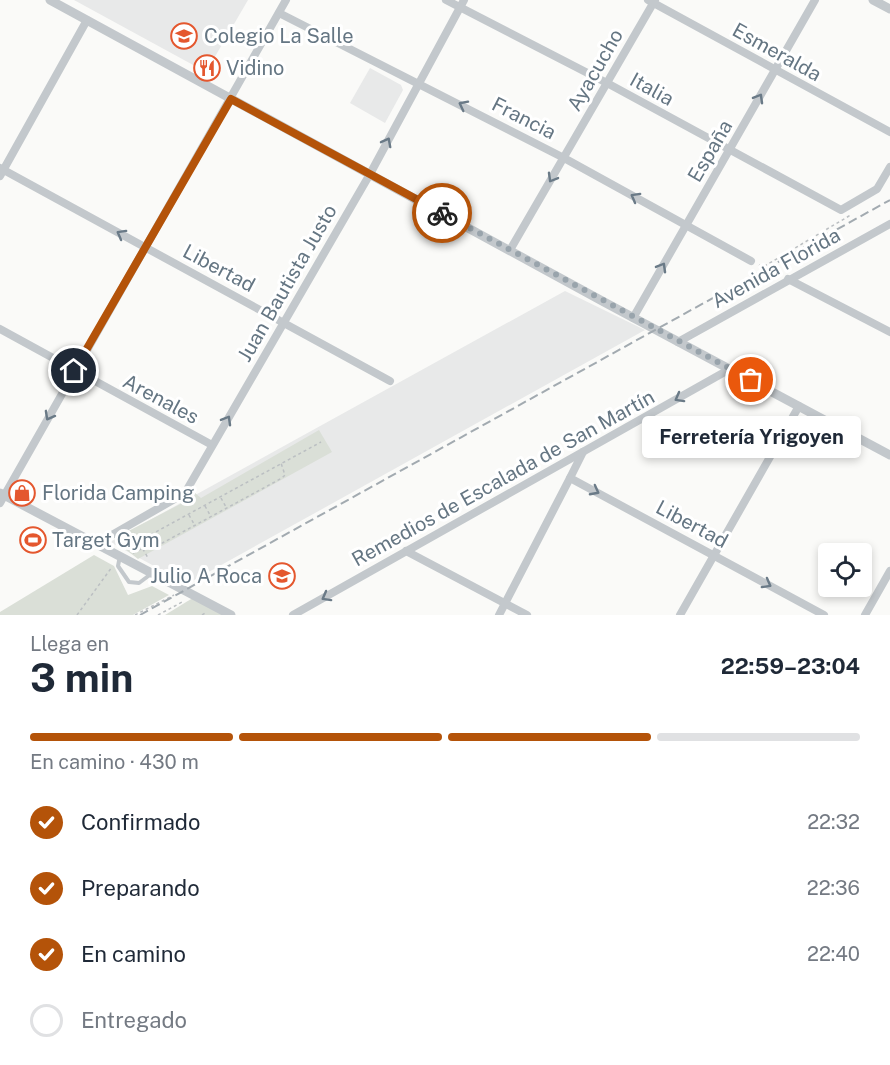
<!DOCTYPE html>
<html lang="es">
<meta charset="utf-8">
<style>
body{margin:0;font-family:"Public Sans",sans-serif;background:#f2f2f3;color:#1f2937;height:100vh;display:flex;flex-direction:column;font-size:22px;white-space:nowrap}
*{box-sizing:border-box;margin:0}
p{font-size:20px;color:#747a83}
.icon{flex:none;width:33px;height:33px;fill:none;stroke:currentColor;stroke-width:2;stroke-linecap:round;stroke-linejoin:round}
.map{position:relative;height:615px;overflow:hidden}
.panel{display:flex;flex-direction:column;background:#fff;flex:1}
.panel>*{flex:none}
.fabs{position:absolute;left:818px;top:543px;display:grid;gap:12px}
.fabs a{display:grid;place-items:center;width:54px;height:54px;border-radius:6px;background:#fff;box-shadow:0 3px 9px #0003;font-size:30px}
.pin{position:absolute;display:grid;place-items:center;width:51px;height:51px;color:#fff;margin:-26px;border:3px solid #fff;border-radius:50%;box-shadow:0 2px 6px #0007}
.courier{position:absolute;display:grid;place-items:center;width:60px;height:60px;margin:-30px;border:4px solid #b45309;border-radius:50%;background:#fff;color:#222;box-shadow:0 2px 8px #0007}
.bubble{position:absolute;height:42px;border-radius:6px;background:#fff;box-shadow:0 3px 9px #0003;font-size:20px;font-weight:700;line-height:42px;text-align:center}
.headline em{font-style:normal;font-weight:700}
.headline div{display:flex;flex-direction:column-reverse}
.headline{display:flex;align-items:center;justify-content:space-between;height:102px;padding:0 30px}
h1{font-size:39px;font-weight:700;line-height:45px}
.bar{display:grid;grid-template-columns:repeat(4,1fr);gap:9px 6px;align-content:center;height:72px;padding:0 30px}
.bar i{height:8px;border-radius:4px;background:#e0e1e3}
.bar .selected{background:#b45309}
.bar p{grid-column:span 4}
ol{padding:0 30px;list-style:none}
li{display:flex;align-items:center;gap:18px;height:66px}
li p{margin-inline-start:auto}
li .icon{padding:6px;border-radius:50%;background:#b45309;color:#fff;stroke-width:4}
li:last-child{color:#747a83}
li i{width:33px;height:33px;border:3px solid #e0e1e3;border-radius:50%}
.map>svg:first-child{display:block}
</style>
<div class="map">
<svg width="890" height="615" viewBox="0 0 890 615">
<rect width="100%" height="100%" fill="#fafaf8"/>
<g fill="#e8e9e9">
<path d="M 74,0 L 248,0 L 206,72 Z"/>
<path d="M 370,68 L 401,85 L 403,90 L 385,123 L 350,103 Z"/>
<path d="M 565,291 L 645,330 L 187,584 L 110,542 Z"/>
</g>
<g fill="#dadfd7">
<path d="M 319,430 L 332,452 L 138,559 L 116,542 L 117,537 L 190,499 L 195,493 L 201,498 Z"/>
<path d="M 94,555 L 114,566 L 128,595 L 152,586 L 169,595 L 133,615 L 0,615 L 0,612 Z"/>
<path d="M 196,596 L 231,615 L 165,615 Z"/>
</g>
<g fill="none" stroke-linecap="round" stroke-linejoin="round">
<g stroke="#bbbfc2" stroke-width="1.5" stroke-dasharray="3 3" stroke-linecap="butt">
<path d="M 825,232 L 834,238 L 838,245"/>
<path d="M 759,265 L 763,267 L 849,216 L 848,214"/>
<path d="M 221,498 L 226,507"/>
<path d="M 205,506 L 210,515"/>
<path d="M 189,515 L 194,524"/>
<path d="M 134,533 L 148,558"/>
<path d="M 121,541 L 130,550"/>
<path d="M 151,545 L 155,547 L 282,478 L 285,475 L 281,463"/>
<path d="M 133,553 L 150,545 L 148,540 L 152,534 L 321,442"/>
<path d="M 77,615 L 112,567"/>
<path d="M 135,615 L 174,595"/>
<path d="M 158,615 L 184,601"/>
<path d="M 202,615 L 207,612"/>
</g>
<path stroke="#c3c8cc" stroke-width="4" d="M 120,556 L 118,566 L 129,582 L 139,583 L 151,574"/>
<g stroke="#c3c8cc" stroke-width="8">
<path d="M 446,0 L 607,83 L 841,210 L 877,189 L 890,167"/>
<path d="M 648,0 L 890,132"/>
<path d="M 279,13 L 564,158 L 751,261"/>
<path d="M 0,168 L 390,381"/>
<path d="M 0,176 L 87,20"/>
<path d="M 510,250 L 655,0"/>
<path d="M 788,279 L 890,332"/>
<path d="M 633,318 L 815,0"/>
<path d="M 0,329 L 212,445"/>
<path d="M 678,342 L 890,224"/>
<path d="M 583,452 L 570,478 L 824,615"/>
<path d="M 0,503 L 286,0"/>
<path d="M 98,543 L 185,493 L 370,174 L 464,0"/>
<path d="M 406,551 L 527,615"/>
<path d="M 293,615 L 730,369"/>
<path d="M 499,615 L 570,478"/>
<path d="M 680,615 L 799,406"/>
<path d="M 865,615 L 890,571"/>
</g>
<g stroke="#c3c8cc" stroke-width="9">
<path d="M 50,0 L 604,302 L 890,455"/>
<path d="M 873,0 L 890,9"/>
<path d="M 0,493 L 231,615"/>
</g>
<path stroke="#a2aab0" stroke-width="2" stroke-dasharray="9 4.5" stroke-linecap="butt" d="M 140,615 L 890,200"/>
</g>
<defs><path id="oneway-chevron" d="M-2-3.5L2.5 0L-2 3.5" fill="none" stroke-width="1.6" stroke-linecap="round" stroke-linejoin="round" transform="scale(1.5)"/></defs>
<g stroke="#6a7a87">
<use href="#oneway-chevron" transform="translate(759 98) rotate(-60)"/>
<use href="#oneway-chevron" transform="translate(463 105) rotate(-153)"/>
<use href="#oneway-chevron" transform="translate(387 142) rotate(-62)"/>
<use href="#oneway-chevron" transform="translate(552 178) rotate(120)"/>
<use href="#oneway-chevron" transform="translate(635 197) rotate(-151)"/>
<use href="#oneway-chevron" transform="translate(121 234) rotate(-151)"/>
<use href="#oneway-chevron" transform="translate(662 267) rotate(-60)"/>
<use href="#oneway-chevron" transform="translate(679 398) rotate(151)"/>
<use href="#oneway-chevron" transform="translate(49 416) rotate(119)"/>
<use href="#oneway-chevron" transform="translate(227 420) rotate(-60)"/>
<use href="#oneway-chevron" transform="translate(595 491) rotate(28)"/>
<use href="#oneway-chevron" transform="translate(767 584) rotate(29)"/>
<use href="#oneway-chevron" transform="translate(326 597) rotate(151)"/>
</g>
<g fill="none" stroke-linecap="round" stroke-linejoin="round">
<path stroke="#99a4ac" stroke-width="6" stroke-dasharray="0 10.8" d="M 442,213 L 751,380"/>
<path stroke="#b45309" stroke-width="8" d="M 74,371 L 231,99 L 442,213"/>
</g>
<defs>
<g id="school-ring" transform="scale(1.35)"><circle r="9.5" fill="#fff" stroke="#e4572e" stroke-width="1.5"/><path d="M0-5L7-2L0 1L-7-2ZM-4 1L0 2.5L4 1V4Q0 6-4 4Z" fill="#e4572e"/></g>
<g id="restaurant-ring" transform="scale(1.35)"><circle r="9.5" fill="#fff" stroke="#e4572e" stroke-width="1.5"/><path d="M-5-6h1v4h1v-4h1v4h1v-4h1v5L-1.5 .5V6h-2V.5L-5-1ZM5-6V6H3V1.5H1.5Q1.5-4 5-6Z" fill="#e4572e"/></g>
<g id="shop-ring" transform="scale(1.35)"><circle r="9.5" fill="#fff" stroke="#e4572e" stroke-width="1.5"/><path d="M-5-2.5h2.3a2.7 3.5 0 0 1 5.4 0H5L5.5 6h-11ZM-1.5-2.5h3a1.5 2.3 0 0 0-3 0Z" fill="#e4572e"/></g>
<g id="stadium-ring" transform="scale(1.35)"><circle r="9.5" fill="#fff" stroke="#e4572e" stroke-width="1.5"/><path d="M0-5a6.5 5 0 1 0 0 10a6.5 5 0 1 0 0-10ZM-3.5-1.8h7v3.6h-7Z" fill="#e4572e"/></g>
</defs>
<g fill-rule="evenodd">
<use href="#school-ring" x="184" y="36"/>
<use href="#restaurant-ring" x="207" y="68"/>
<use href="#shop-ring" x="22" y="493"/>
<use href="#stadium-ring" x="33" y="540"/>
<use href="#school-ring" x="282" y="576"/>
</g>
<g text-anchor="middle" stroke-width="6" stroke-linejoin="round" paint-order="stroke">
<g font-size="20" fill="#657683" stroke="#fff" text-anchor="start">
<text x="204" y="43">Colegio La Salle</text>
<text x="226" y="75">Vidino</text>
<text x="42" y="500">Florida Camping</text>
<text x="52" y="547">Target Gym</text>
<text x="262" y="583" text-anchor="end">Julio A Roca</text>
</g>
<g font-size="20" fill="#657683" stroke="#fff">
<text transform="translate(777 52) rotate(29)" y="7">Esmeralda</text>
<text transform="translate(595 70) rotate(-60)" y="7">Ayacucho</text>
<text transform="translate(652 89) rotate(29)" y="7">Italia</text>
<text transform="translate(524 118) rotate(27)" y="7">Francia</text>
<text transform="translate(710 151) rotate(-60)" y="7">España</text>
<text transform="translate(219 268) rotate(28)" y="7">Libertad</text>
<text transform="translate(776 268) rotate(-29)" y="7">Avenida Florida</text>
<text transform="translate(287 283) rotate(-60)" y="7">Juan Bautista Justo</text>
<text transform="translate(161 399) rotate(28)" y="7">Arenales</text>
<text transform="translate(503 478) rotate(-29)" y="7">Remedios de Escalada de San Martín</text>
<text transform="translate(692 524) rotate(28)" y="7">Libertad</text>
</g>
</g>
</svg>
<div class="fabs">
<a><svg class="icon" aria-label="locate" viewBox="0 0 24 24"><circle cx="12" cy="12" r="6"/><path d="M12 2v4M12 18v4M2 12h4M18 12h4"/></svg></a>
</div>
<div class="pin" style="left:751px;top:380px;background:#ea580c"><svg class="icon" aria-label="bag" viewBox="0 0 24 24"><path d="M5 8h14l-1 12H6zM9 8a3 3 0 0 1 6 0"/></svg></div>
<div class="pin" style="left:74px;top:371px;background:#1f2937"><svg class="icon" aria-label="home" viewBox="0 0 24 24"><path d="M3 11l9-7 9 7M6 9v11h12V9"/></svg></div>
<div class="courier" style="left:442px;top:213px"><svg class="icon" aria-label="bike" viewBox="0 0 24 24"><circle cx="6" cy="16" r="4"/><circle cx="18" cy="16" r="4"/><path d="M6 16l4-8h5l3 8M10 8l3 8H6M13 5h3"/></svg></div>
<div class="bubble" style="left:642px;top:416px;width:219px">Ferretería Yrigoyen</div>
</div>
<section class="panel">
<div class="headline"><div><h1>3 min</h1><p>Llega en</p></div><em>22:59–23:04</em></div>
<div class="bar"><i class="selected"></i><i class="selected"></i><i class="selected"></i><i></i><p>En camino · 430 m</p></div>
<ol>
<li><svg class="icon" aria-label="check" viewBox="0 0 24 24"><path d="M5 12l5 5 9-10"/></svg>Confirmado<p>22:32</p></li>
<li><svg class="icon" aria-label="check" viewBox="0 0 24 24"><path d="M5 12l5 5 9-10"/></svg>Preparando<p>22:36</p></li>
<li><svg class="icon" aria-label="check" viewBox="0 0 24 24"><path d="M5 12l5 5 9-10"/></svg>En camino<p>22:40</p></li>
<li><i></i>Entregado</li>
</ol>
</section>
